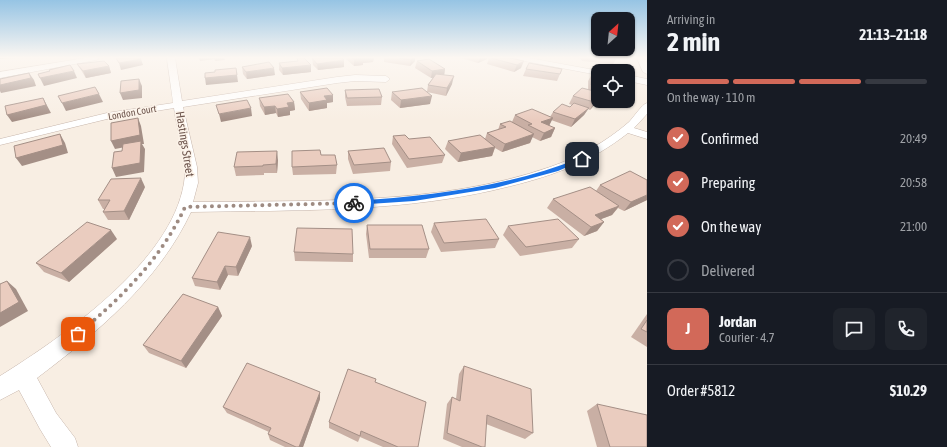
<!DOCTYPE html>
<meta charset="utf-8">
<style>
body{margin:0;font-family:"Asap Condensed",sans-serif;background:#20242c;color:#f1f3f6;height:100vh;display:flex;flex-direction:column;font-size:15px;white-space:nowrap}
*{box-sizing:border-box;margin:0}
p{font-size:13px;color:#9ea1a6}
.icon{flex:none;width:22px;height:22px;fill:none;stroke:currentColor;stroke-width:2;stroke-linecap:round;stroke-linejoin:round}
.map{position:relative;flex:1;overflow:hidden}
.sheet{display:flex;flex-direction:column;background:#171b24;width:300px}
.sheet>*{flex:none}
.needle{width:26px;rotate:27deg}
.buttons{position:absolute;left:591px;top:12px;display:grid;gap:8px}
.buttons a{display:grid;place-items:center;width:44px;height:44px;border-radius:8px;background:#171b24;box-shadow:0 1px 3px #0004;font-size:20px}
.pin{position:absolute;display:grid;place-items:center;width:34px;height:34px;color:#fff;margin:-17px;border-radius:8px;box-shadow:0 2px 6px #0006}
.courier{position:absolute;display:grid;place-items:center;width:40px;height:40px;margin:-20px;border:3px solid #1a73e8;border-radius:50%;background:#fff;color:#222;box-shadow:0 1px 5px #0007}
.headline em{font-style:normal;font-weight:700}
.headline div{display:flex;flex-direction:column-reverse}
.headline{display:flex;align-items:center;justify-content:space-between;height:68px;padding:0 20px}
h1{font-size:26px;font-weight:700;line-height:30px}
.bar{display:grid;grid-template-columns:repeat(4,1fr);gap:6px 4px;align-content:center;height:48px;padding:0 20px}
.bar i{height:5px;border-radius:3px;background:#363941}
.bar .selected{background:#d26959}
.bar p{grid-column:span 4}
.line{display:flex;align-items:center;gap:10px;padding:0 20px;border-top:1px solid #363941}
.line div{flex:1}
.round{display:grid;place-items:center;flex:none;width:42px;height:42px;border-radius:8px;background:#20242c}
ol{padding:0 20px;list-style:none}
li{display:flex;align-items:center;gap:12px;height:44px}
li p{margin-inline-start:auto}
li .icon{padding:4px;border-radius:50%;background:#d26959;color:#fff;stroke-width:4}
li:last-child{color:#9ea1a6}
li i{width:22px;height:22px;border:2px solid #363941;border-radius:50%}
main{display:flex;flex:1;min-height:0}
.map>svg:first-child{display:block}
</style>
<main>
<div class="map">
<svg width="647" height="447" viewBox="0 0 647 447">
<rect width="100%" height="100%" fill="#f8eee3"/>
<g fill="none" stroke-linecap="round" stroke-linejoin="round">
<g stroke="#c7b6ac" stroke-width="1">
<g id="street">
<path d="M 85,58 L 100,58 L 96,60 L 0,78 L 0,72 Z"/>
<path d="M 167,58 L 175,58 L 182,101 L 337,77 L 355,75 L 386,76 L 390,79 L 386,82 L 355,81 L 337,83 L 183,107 L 197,167 L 198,183 L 193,202 C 311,200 437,206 550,167 C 579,157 606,142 629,122 C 634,117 642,104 647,103 L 647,114 L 634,128 L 647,132 L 647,139 L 628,133 C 591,162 555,175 511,186 C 406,213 297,210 191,212 C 158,282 98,332 37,378 L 56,413 L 75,438 L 78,447 L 51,447 L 40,429 L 19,390 L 0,400 L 0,376 C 64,336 171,262 184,183 C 188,161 177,131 174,108 L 107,119 L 0,145 L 0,139 L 107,113 L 173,103 Z"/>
<path d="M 515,58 L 529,58 L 600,71 L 598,71 L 598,75 L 519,60 Z"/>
<path d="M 637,58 L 645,58 L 647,63 L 647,74 L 643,72 Z"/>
<path d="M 628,75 L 647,79 L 647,85 L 628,81 Z"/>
</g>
</g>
<use href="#street" fill="#fff" fill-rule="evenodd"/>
</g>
<g fill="#c9afa4">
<path d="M 297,58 L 311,72 L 283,75 L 279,70 L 279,63 L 297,61 Z"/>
<path d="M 312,58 L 344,67 L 318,70 L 313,65 Z"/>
<path d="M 346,58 L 374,58 L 373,62 L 363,63 L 363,65 L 354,66 L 346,59 Z"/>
<path d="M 384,58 L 415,58 L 415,61 L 410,66 L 384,62 Z"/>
<path d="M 461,58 L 487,58 L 487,59 L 478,63 Z"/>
<path d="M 489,58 L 510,58 L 521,68 L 514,72 L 487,64 Z"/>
<path d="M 580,58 L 617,58 L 613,64 L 582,61 Z"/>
<path d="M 417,61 L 445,69 L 444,75 L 452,84 L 446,96 L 427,92 L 430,104 L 400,108 L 391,100 L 392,92 L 427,92 L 428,85 L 433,78 L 431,78 L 415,68 Z"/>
<path d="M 77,64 L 109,66 L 111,73 L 86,78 L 81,70 Z"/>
<path d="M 242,67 L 275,75 L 247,79 L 243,74 Z"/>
<path d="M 526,69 L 562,69 L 557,81 L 523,76 Z"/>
<path d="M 592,74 L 598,75 L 598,101 L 604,101 L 600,106 L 595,104 L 590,110 L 588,109 L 584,115 L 571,127 L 551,120 L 549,126 L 555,128 L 551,137 L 540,141 L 532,137 L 530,143 L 502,152 L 495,148 L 492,156 L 458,162 L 445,149 L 448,141 L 485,139 L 487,133 L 498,130 L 500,124 L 512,122 L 515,115 L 550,117 L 553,112 L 570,107 L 572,105 L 569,104 L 573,96 L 588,89 L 588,81 Z"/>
<path d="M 345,90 L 382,97 L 381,105 L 347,106 L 345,97 Z"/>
<path d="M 300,92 L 333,102 L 327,103 L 327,108 L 309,111 L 301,99 Z"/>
<path d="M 259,98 L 294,102 L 295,110 L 290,111 L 290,115 L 278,117 L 276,113 L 265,115 L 260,106 Z"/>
<path d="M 393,136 L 409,139 L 445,155 L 442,163 L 407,168 L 392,144 Z"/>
<path d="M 348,151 L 391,162 L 390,171 L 353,174 L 348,159 Z"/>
<path d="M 321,155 L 337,165 L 336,174 L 293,175 L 292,167 Z"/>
<path d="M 278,160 L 277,173 L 264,173 L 264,175 L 236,176 L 234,167 Z"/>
<path d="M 647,180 L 647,200 L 624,211 L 618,208 L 612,215 L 601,219 L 604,222 L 597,231 L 584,236 L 547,208 L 553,199 L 596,191 L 600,185 Z"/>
<path d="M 145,187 L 129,220 L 108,220 L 103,212 L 105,209 L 103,209 L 98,200 Z"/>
<path d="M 434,223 L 499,239 L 495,248 L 441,252 L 431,232 Z"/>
<path d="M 367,225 L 429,249 L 426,258 L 369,258 L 366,234 Z"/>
<path d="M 508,226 L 579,239 L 572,248 L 520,256 L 503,235 Z"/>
<path d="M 117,239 L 69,282 L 44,272 L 36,263 Z"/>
<path d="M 252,246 L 238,276 L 228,275 L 220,290 L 195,286 L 192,278 Z"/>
<path d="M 294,252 L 353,254 L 353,262 L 295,261 Z"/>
<path d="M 218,307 L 222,316 L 186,368 L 149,353 L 143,345 Z"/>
<path d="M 647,314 L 647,347 L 631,337 Z"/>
<path d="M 464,366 L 533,433 L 525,439 L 486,424 L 482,447 L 462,447 L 443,439 L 447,404 L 452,397 L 456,399 L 459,374 Z"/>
<path d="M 375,382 L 418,447 L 383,447 L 360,437 L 358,442 L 329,428 L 329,422 Z"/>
<path d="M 320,392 L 320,399 L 303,447 L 285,447 L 270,440 L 268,434 L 269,432 L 227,413 L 223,407 Z"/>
<path d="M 597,404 L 647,447 L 597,447 L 587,411 Z"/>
</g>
<g fill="#a48f86">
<path d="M 0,58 L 16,58 L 0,59 Z"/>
<path d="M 199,58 L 214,58 L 215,59 L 200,61 Z"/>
<path d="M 214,58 L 224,58 L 225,60 L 215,61 Z"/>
<path d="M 362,58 L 374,58 L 373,62 L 363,63 L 363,65 L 354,66 L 354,59 Z"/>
<path d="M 413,58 L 415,58 L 415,61 L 410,66 L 411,60 Z"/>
<path d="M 480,58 L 487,58 L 487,59 L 478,63 Z"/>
<path d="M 141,59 L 143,65 L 121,70 L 119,63 Z"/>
<path d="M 344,60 L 344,67 L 318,70 L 317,64 Z"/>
<path d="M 524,61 L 521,68 L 514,72 L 517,65 Z"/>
<path d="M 311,65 L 311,72 L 283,75 L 282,68 Z"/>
<path d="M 109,66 L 111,73 L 86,78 L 83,71 Z"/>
<path d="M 236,68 L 238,82 L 206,85 L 205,78 Z"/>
<path d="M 274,68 L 275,75 L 247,79 L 246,72 Z"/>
<path d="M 445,69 L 444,76 L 431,78 L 432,71 Z"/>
<path d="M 74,71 L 77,78 L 44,86 L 40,78 Z"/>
<path d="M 29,73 L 34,80 L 36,86 L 1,93 L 0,91 L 0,85 Z"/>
<path d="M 454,76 L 452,84 L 446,96 L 447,88 Z"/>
<path d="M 139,79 L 142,86 L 142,98 L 123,100 L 120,93 Z"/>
<path d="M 99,94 L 103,102 L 66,111 L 62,103 Z"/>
<path d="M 333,95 L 333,102 L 327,103 L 327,108 L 309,111 L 309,103 L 324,96 Z"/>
<path d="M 432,96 L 430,104 L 400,108 L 401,100 Z"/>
<path d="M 43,98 L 51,113 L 12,122 L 7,115 Z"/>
<path d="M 598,98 L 595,104 L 590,110 L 594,102 Z"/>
<path d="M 294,102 L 295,110 L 290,111 L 290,115 L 278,117 L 277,109 L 287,103 Z"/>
<path d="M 275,106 L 276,113 L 265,115 L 264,107 Z"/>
<path d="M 251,108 L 252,116 L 221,122 L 219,114 Z"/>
<path d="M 589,108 L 584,115 L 571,127 L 575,119 Z"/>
<path d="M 138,118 L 141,126 L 144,144 L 142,144 L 145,149 L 144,172 L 116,177 L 112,168 L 141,144 L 115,149 L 111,141 Z"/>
<path d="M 553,118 L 549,126 L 538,130 L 541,122 Z"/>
<path d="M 555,128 L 551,137 L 540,141 L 544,133 Z"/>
<path d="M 60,134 L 65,143 L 68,153 L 22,166 L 16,158 Z"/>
<path d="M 534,134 L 530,143 L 502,152 L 505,144 Z"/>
<path d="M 495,147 L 492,156 L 458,162 L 461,153 Z"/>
<path d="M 277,151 L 278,160 L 277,173 L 276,164 Z"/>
<path d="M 141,178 L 145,187 L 129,220 L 124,211 Z"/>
<path d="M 647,195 L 647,200 L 624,211 L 631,202 Z"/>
<path d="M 619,206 L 612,215 L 588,224 L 595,215 Z"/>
<path d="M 604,222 L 597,231 L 584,236 L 591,227 Z"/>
<path d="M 111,230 L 117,239 L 69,282 L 61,273 Z"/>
<path d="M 250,237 L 252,246 L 238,276 L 236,267 Z"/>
<path d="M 225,266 L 228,275 L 220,290 L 217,282 Z"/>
<path d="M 7,281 L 16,289 L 28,311 L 0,327 L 0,313 Z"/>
<path d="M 218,307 L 222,316 L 186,368 L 181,361 Z"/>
<path d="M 320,392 L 320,399 L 303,447 L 299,447 Z"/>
</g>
<g fill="#eaccbf" stroke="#a48f86">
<path d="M 116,58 L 140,58 L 141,59 L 119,63 Z"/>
<path d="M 297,58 L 304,58 L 311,65 L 282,68 L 279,63 L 298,61 Z"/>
<path d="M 312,58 L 342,58 L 344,60 L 317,64 Z"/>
<path d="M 352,58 L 363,58 L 354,59 Z"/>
<path d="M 399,58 L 413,58 L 411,60 Z"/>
<path d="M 491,58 L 510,58 L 524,61 L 517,65 Z"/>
<path d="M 429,59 L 445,69 L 432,71 L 417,61 Z"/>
<path d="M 104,61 L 109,66 L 83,71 L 77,64 Z"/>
<path d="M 269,62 L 274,68 L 246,72 L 242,67 Z"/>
<path d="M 529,63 L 562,69 L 560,74 L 526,69 Z"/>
<path d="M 70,65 L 74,71 L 40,78 L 38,74 L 50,71 L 49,70 Z"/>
<path d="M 236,68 L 237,75 L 205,78 L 205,73 L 215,72 L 215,70 Z"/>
<path d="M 29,73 L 31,78 L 0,85 L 0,79 Z"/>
<path d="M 436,74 L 454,76 L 447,88 L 428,85 Z"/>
<path d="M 592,74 L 598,75 L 598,86 L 591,85 Z"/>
<path d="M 139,79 L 139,90 L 120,93 L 121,81 Z"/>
<path d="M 95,87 L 99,94 L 62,103 L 58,96 Z"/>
<path d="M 327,88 L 333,95 L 324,96 L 327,100 L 309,103 L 300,92 Z"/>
<path d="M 422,88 L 432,96 L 401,100 L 392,92 Z"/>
<path d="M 582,88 L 598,92 L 598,98 L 594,102 L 573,96 Z"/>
<path d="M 379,89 L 382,97 L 347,98 L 345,90 Z"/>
<path d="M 288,94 L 294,102 L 287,103 L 289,107 L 277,109 L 275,106 L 264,107 L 259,98 Z"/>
<path d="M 43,98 L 46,105 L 7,115 L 5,106 Z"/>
<path d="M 247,100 L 251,108 L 219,114 L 216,105 Z"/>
<path d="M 574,103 L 589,108 L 575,119 L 553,112 L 562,104 L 570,107 Z"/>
<path d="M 532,109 L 553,118 L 541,122 L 555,128 L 544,133 L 528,125 L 532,124 L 515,115 Z"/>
<path d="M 138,118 L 140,135 L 111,141 L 111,123 Z"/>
<path d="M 510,121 L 534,134 L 505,144 L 487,133 L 506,127 L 500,124 Z"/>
<path d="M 60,134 L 63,145 L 16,158 L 14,146 Z"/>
<path d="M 405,135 L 409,139 L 430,137 L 445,155 L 409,159 L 393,136 Z"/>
<path d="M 480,135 L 495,147 L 461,153 L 448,141 Z"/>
<path d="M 141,141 L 140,163 L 112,168 L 114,152 L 122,151 L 123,144 Z"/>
<path d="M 384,148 L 391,162 L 354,165 L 348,151 Z"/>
<path d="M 320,150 L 321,155 L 335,155 L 337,165 L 292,167 L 292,151 Z"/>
<path d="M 277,151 L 276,164 L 263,165 L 263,166 L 234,167 L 237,152 Z"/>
<path d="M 630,171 L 647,180 L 647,195 L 631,202 L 600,185 Z"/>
<path d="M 141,178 L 124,211 L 103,212 L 110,200 L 98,200 L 111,179 Z"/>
<path d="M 590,187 L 619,206 L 595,215 L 604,222 L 591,227 L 553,199 Z"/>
<path d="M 486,219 L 499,239 L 444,243 L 434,223 Z"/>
<path d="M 558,219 L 579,239 L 526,247 L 508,226 Z"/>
<path d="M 87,222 L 111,230 L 61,273 L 36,263 Z"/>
<path d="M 367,225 L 422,225 L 429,249 L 370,249 Z"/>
<path d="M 297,228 L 352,229 L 353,254 L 294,252 Z"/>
<path d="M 218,232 L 250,237 L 236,267 L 225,266 L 217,282 L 192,278 Z"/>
<path d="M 7,281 L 19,302 L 0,313 L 0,284 Z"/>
<path d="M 183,294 L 218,307 L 181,361 L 143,345 Z"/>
<path d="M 647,320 L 647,332 L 641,329 Z"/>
<path d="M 247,363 L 320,392 L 299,447 L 296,447 L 268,434 L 271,428 L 223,407 Z"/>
<path d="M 464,366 L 531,389 L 533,433 L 487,415 L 485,447 L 482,447 L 447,433 L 452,397 L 460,401 Z"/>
<path d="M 348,369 L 376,379 L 375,382 L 426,402 L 418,447 L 398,447 L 361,431 L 360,436 L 329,422 Z"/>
<path d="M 597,404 L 647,415 L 647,447 L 610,447 Z"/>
</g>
<linearGradient id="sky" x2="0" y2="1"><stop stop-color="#96c4e4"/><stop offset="0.48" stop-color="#fcf7f2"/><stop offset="1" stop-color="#fcf7f2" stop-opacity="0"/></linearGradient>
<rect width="647" height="120" fill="url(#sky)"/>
<path fill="#1a73e8" d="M 580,158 L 585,159 L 558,171 L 495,188 L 414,201 L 354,205 L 351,203 L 354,201 C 431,196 508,187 580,158 Z"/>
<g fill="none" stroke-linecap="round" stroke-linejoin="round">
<path stroke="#9e8b82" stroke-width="4" stroke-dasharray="0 7.2" d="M 78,334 C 122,297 161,259 185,207 L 354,203"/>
</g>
<g text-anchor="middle" stroke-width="3" stroke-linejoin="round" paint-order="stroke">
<g font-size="10" fill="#6d554d" stroke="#fcf3e9">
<text transform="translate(132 112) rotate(-10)" y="4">London Court</text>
</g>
<g font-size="12" fill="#6d554d" stroke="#fcf3e9">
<text transform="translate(185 144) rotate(81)" y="4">Hastings Street</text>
</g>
</g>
</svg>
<div class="buttons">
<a><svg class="needle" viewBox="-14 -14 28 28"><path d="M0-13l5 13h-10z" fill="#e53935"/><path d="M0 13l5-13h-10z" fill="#9ea1a6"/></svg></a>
<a><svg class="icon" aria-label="locate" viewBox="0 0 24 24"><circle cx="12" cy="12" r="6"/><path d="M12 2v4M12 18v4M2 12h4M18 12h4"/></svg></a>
</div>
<div class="pin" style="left:78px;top:334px;background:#ea580c"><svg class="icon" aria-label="bag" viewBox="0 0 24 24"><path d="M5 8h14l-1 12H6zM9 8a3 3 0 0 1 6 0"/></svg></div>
<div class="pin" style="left:582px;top:159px;background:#1f2937"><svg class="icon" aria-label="home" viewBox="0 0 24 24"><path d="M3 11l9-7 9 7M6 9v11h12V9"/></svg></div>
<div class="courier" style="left:354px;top:203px"><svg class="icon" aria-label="bike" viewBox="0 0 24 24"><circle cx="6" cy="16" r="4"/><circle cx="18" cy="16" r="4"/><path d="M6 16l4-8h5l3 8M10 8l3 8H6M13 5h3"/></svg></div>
</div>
<section class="sheet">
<div class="headline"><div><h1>2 min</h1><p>Arriving in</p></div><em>21:13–21:18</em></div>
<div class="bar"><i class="selected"></i><i class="selected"></i><i class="selected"></i><i></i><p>On the way · 110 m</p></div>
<ol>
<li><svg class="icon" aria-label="check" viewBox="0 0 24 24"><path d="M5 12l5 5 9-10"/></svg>Confirmed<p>20:49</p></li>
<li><svg class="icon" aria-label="check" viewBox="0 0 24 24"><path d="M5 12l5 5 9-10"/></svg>Preparing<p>20:58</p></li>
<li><svg class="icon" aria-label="check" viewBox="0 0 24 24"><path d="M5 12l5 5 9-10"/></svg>On the way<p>21:00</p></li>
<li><i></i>Delivered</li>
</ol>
<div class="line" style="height:72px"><b class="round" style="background:#d26959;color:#fff">J</b><div><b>Jordan</b><p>Courier · 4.7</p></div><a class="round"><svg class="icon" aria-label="chat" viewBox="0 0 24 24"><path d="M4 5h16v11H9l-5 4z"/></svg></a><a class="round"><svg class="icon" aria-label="phone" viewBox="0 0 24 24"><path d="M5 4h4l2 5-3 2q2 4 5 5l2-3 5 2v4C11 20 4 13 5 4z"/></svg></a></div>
<div class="line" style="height:52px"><div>Order #5812</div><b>$10.29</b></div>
</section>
</main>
